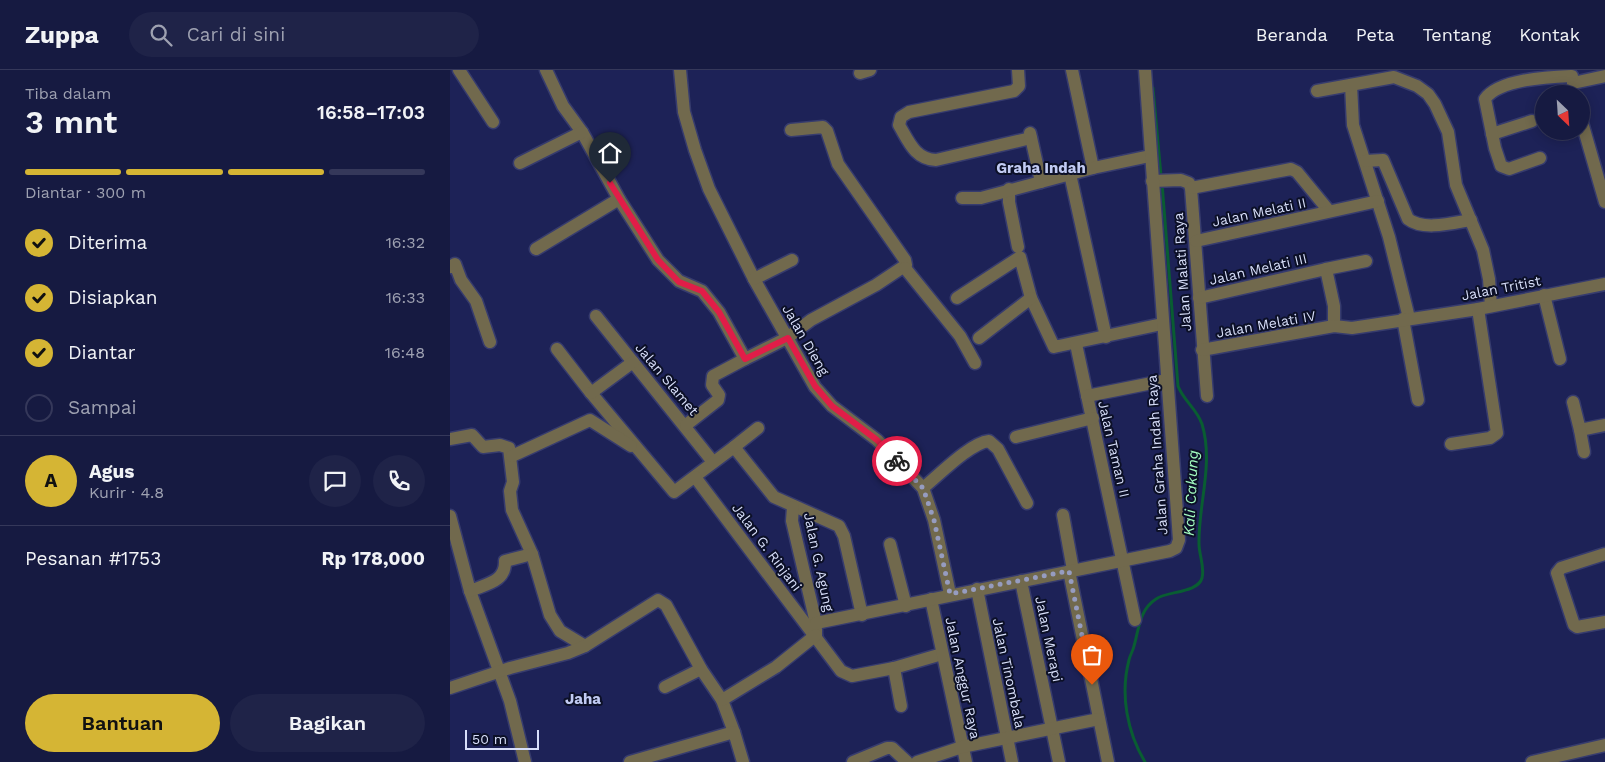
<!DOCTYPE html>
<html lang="id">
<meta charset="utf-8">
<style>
body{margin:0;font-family:"Work Sans",sans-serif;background:#1f2348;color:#f1f3f6;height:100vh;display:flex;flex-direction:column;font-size:19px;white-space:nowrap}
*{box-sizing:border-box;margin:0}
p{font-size:16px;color:#9ea1b1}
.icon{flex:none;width:28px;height:28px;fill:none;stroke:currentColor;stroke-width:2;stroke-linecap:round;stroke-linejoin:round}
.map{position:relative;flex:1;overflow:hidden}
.details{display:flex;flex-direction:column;background:#161a41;width:450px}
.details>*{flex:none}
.needle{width:32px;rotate:155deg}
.controls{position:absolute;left:1085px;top:15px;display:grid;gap:10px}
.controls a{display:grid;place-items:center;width:55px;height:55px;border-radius:50%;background:#161a41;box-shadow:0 2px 12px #0003,0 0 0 1px #35385a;font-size:25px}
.scale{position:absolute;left:15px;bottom:12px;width:74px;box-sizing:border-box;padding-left:5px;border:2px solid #d7def9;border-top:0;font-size:14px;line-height:18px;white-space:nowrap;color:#d7def9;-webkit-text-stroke:4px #0c1027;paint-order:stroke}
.pin{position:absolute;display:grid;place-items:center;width:42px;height:42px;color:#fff;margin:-51px -21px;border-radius:50% 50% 50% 0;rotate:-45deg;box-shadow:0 0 5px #0007}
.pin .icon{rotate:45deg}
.courier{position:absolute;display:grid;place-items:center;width:50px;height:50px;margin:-25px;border:4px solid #e11d48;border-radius:50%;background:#fff;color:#222;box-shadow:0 1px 6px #0007}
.summary em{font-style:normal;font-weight:600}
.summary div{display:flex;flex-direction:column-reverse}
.summary{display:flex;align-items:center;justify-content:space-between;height:85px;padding:0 25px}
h1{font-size:32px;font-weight:600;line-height:38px}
.bar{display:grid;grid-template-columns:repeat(4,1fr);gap:8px 5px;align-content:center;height:60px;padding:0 25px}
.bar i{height:6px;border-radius:4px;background:#35385a}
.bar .current{background:#d5b534}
.bar p{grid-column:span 4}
.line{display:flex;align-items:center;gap:12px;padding:0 25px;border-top:1px solid #35385a}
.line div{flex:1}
.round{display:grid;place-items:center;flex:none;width:52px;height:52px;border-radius:26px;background:#1f2348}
ol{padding:0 25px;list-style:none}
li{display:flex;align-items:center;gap:15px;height:55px}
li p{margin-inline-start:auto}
li .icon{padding:5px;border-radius:50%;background:#d5b534;color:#111;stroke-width:4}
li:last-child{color:#9ea1b1}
li i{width:28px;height:28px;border:2px solid #35385a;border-radius:50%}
.action{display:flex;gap:10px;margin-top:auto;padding:10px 25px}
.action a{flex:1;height:58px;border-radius:30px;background:#d5b534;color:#111;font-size:20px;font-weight:600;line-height:58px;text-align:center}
.action a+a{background:#1f2348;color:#f1f3f6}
header{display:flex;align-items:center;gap:30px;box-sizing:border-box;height:70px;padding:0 25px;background:#161a41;border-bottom:1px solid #35385a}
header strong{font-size:24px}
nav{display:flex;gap:28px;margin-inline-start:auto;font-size:18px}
.search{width:350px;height:45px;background:#1f2348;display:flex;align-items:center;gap:12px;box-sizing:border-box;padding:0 18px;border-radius:28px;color:#9ea1b1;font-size:19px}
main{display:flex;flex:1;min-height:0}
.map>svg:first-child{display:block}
</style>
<header>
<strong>Zuppa</strong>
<div class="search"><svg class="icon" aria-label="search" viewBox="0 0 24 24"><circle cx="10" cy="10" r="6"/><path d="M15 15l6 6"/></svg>Cari di sini</div>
<nav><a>Beranda</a><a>Peta</a><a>Tentang</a><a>Kontak</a></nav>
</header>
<main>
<section class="details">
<div class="summary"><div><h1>3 mnt</h1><p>Tiba dalam</p></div><em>16:58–17:03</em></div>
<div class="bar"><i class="current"></i><i class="current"></i><i class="current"></i><i></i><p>Diantar · 300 m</p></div>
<ol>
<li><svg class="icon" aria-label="check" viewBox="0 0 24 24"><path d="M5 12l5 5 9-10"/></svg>Diterima<p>16:32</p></li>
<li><svg class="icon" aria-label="check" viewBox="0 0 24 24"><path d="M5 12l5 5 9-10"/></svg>Disiapkan<p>16:33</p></li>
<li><svg class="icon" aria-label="check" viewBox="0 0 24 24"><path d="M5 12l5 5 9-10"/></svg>Diantar<p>16:48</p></li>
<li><i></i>Sampai</li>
</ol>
<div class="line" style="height:90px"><b class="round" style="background:#d5b534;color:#111">A</b><div><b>Agus</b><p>Kurir · 4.8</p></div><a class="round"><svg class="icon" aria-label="chat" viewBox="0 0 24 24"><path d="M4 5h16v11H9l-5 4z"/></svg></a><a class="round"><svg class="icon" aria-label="phone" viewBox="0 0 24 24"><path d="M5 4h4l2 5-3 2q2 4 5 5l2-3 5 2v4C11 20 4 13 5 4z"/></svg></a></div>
<div class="line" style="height:65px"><div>Pesanan #1753</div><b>Rp 178,000</b></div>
<div class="action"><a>Bantuan</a><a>Bagikan</a></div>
</section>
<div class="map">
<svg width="1155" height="692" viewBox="0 0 1155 692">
<rect width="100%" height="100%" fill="#1d2257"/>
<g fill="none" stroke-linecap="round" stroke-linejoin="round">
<g stroke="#095d32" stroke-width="3">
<path d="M 703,18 L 711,106"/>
<path d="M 695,692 C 677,662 670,624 679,590 C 680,585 683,581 684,576 C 689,559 689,540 706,529 C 717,521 748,523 752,508 C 755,497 749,485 749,474 C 748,435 764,394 752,354 C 747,339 733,330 728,316 L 712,113"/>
</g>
<g stroke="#373c6e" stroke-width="15">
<g id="minor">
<path d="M 9,0 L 43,52"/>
<path d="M 96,0 L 113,36 L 132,62 L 169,129 L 208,190 L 229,211 L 252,221 L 269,242 L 295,289 L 337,268 L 361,250 L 426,215 L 456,195 L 455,190 L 388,94 L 377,61 L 373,57 L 341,60"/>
<path d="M 230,0 L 234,42 L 245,80 L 259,119 L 304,209 L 365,317 L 382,336 L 427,370 L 473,418 L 484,450 L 500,524"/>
<path d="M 568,0 L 569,16 L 564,21 L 459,42 L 451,47 L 449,55 C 459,72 465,89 486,90 L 581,68"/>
<path d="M 622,0 L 643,98"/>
<path d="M 410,3 L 420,0"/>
<path d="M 1123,13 L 1155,6"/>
<path d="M 901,15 L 903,55 L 939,167 L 959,248"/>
<path d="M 867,21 L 944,7 L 967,16 L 978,24 L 985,34 L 998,62 L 1006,115 L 1033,180 L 1039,209 L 1041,236"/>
<path d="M 1131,49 L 1155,132"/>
<path d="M 580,63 L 591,112"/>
<path d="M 1042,64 L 1082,51"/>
<path d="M 1090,88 L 1059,99 L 1051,96 L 1045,78 L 1035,29 C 1049,9 1099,7 1122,6"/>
<path d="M 915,91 L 933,90 L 958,149 C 973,161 1003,153 1021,150"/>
<path d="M 70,93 L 132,62"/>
<path d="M 620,104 L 656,267"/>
<path d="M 702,111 L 731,110 L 739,113 L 741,118 L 757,326"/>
<path d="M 741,118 L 841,99 L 847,102 L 879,141"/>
<path d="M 559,119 L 559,132 L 568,177"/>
<path d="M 512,128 L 531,128 L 643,98 L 700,86"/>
<path d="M 746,171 L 928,131"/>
<path d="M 86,179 L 169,129"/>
<path d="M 0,197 L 5,194 L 11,210 L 26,231 L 40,272"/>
<path d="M 455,198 L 510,266 L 525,293"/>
<path d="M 876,199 L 916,191"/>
<path d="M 304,209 L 342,190"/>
<path d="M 1094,225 L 1110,289"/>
<path d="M 507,228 L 570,187 L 581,228 L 604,277 L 712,254"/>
<path d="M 749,228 L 876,199 L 884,236 L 884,256"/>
<path d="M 146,246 L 263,392"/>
<path d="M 953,249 L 968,330"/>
<path d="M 529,268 L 581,228"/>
<path d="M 626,274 L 685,550"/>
<path d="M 107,279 L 141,323 L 224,422 L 284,377 L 324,427 L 389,456 L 394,466 L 412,545"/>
<path d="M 752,280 L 884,256 L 902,258 L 1028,239 L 1155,214"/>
<path d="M 141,323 L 183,292"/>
<path d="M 637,326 L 717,310"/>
<path d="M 1123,332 L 1130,360 L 1155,355"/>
<path d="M 236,355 L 268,330 L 269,325 L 262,315 L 263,306 L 295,289"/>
<path d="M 1130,360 L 1134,382"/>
<path d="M 566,367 L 643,348"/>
<path d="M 0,369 L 22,365 L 33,377 L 50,375 L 59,378 L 63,412 L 60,421 L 62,440 L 82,484 L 100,545 L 110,561 L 135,576"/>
<path d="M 1001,374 L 1040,368 L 1047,363 L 1028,239"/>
<path d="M 284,377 L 308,358"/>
<path d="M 62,386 L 140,350 L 181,376"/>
<path d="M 245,407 L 391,601 L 402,606 L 444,598 L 492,584"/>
<path d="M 473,418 C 489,405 520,373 539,371 L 548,379 L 577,433"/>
<path d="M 343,437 L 342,451 L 366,553"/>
<path d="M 613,445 L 623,500"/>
<path d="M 0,446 L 20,521 L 60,631 L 75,692"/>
<path d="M 440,474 L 456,536"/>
<path d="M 1155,484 L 1111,498 L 1107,503 L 1124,555 L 1127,557 L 1155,552"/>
<path d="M 619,501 L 658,692"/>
<path d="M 571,511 L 609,692"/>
<path d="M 527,519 L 562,692"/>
<path d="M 20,521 C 36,514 56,512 55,491 L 82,484"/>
<path d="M 481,529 L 516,692"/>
<path d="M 366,565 L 366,553 L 720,481 L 726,478 L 729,470 L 695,0"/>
<path d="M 444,598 L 451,636"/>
<path d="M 215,617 L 251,599"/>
<path d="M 0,618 L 60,598 L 118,583 L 135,576 L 208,530 L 216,535 L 251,599 L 272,630 L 284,662"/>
<path d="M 272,630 L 326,597 L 366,565"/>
<path d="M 180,692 L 284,662 L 293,692"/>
<path d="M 403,692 L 437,678 L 442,678 L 457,692"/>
<path d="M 467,692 L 512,677 L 649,649"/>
<path d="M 1082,692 L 1155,675"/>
</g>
</g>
<use href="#minor" stroke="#71694d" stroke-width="12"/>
</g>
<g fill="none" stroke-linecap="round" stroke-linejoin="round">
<path stroke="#969cc0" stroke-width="5" stroke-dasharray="0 9" d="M 447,391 L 473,418 L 484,450 L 500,524 L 619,501 L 642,615"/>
<path stroke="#e11d48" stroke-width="6" d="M 160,113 L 208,190 L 229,212 L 252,221 L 269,242 L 295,289 L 338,268 L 365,316 L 382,336 L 427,370 L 447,391"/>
</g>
<g text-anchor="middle" stroke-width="4" stroke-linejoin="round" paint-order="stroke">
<g font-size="14" fill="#d7def9" stroke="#0c1027">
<text transform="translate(809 142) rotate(-12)" y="5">Jalan Melati II</text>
<text transform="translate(808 199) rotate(-13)" y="5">Jalan Melati III</text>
<text transform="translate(732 202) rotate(-94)" y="5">Jalan Malati Raya</text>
<text transform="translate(1051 218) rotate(-11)" y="5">Jalan Tritist</text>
<text transform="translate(816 254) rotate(-10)" y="5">Jalan Melati IV</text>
<text transform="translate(356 270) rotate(60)" y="5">Jalan Dieng</text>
<text transform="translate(217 309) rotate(50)" y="5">Jalan Slamet</text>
<text transform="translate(664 379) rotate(77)" y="5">Jalan Taman II</text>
<text transform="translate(707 385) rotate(-94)" y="5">Jalan Graha Indah Raya</text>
<text transform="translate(317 477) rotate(53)" y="5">Jalan G. Rinjani</text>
<text transform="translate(369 492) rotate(78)" y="5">Jalan G. Agung</text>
<text transform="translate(599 569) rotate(78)" y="5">Jalan Merapi</text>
<text transform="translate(559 603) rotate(78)" y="5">Jalan Tinombala</text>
<text transform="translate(513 608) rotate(78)" y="5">Jalan Anggur Raya</text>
</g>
<g font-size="15" font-weight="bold" fill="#c1cbf3" stroke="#0c1027">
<text x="591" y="103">Graha Indah</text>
<text x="133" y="634">Jaha</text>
</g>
<g font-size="15" font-style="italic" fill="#a2fbc0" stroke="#0c1027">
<text transform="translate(741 423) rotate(-87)" y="5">Kali Cakung</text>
</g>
</g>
</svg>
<div class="controls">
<a><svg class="needle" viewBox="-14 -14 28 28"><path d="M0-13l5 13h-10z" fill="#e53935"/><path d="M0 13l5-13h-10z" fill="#9ea1b1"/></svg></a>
</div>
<div class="scale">50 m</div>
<div class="pin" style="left:642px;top:615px;background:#ea580c"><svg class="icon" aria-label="bag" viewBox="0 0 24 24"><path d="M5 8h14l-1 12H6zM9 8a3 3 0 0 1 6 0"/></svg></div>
<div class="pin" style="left:160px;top:113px;background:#1f2937"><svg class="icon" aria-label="home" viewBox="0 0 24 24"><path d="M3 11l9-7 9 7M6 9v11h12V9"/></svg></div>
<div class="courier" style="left:447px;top:391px"><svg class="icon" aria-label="bike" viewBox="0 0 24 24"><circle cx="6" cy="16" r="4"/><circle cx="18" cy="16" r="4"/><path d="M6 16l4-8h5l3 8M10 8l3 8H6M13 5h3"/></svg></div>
</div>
</main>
